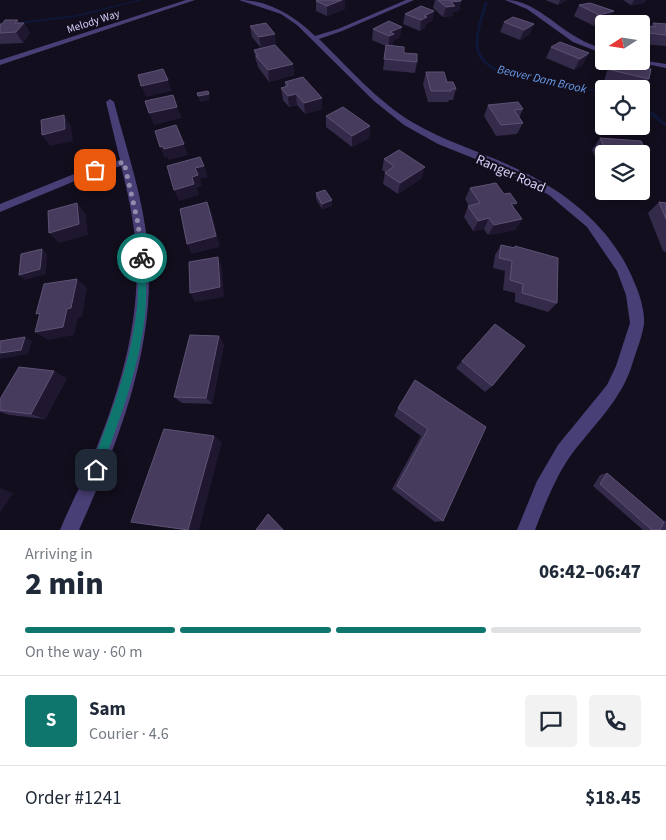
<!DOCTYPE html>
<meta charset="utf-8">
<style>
body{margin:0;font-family:"Source Sans 3",sans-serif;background:#f2f2f3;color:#1f2937;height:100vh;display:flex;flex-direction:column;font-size:19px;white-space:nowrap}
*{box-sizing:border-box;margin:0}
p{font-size:16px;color:#747a83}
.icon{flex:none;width:28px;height:28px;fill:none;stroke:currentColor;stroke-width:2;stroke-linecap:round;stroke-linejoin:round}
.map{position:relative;height:530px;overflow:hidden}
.drawer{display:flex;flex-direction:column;background:#fff;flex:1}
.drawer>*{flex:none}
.needle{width:32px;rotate:258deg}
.buttons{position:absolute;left:595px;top:15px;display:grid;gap:10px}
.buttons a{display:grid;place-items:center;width:55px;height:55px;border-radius:5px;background:#fff;box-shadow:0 2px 12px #0003;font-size:25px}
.pin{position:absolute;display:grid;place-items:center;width:42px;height:42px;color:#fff;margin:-21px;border-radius:10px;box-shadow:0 2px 8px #0006}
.courier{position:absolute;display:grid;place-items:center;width:50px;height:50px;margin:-25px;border:4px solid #0f766e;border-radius:50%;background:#fff;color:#222;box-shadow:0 1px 6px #0007}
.head em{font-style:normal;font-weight:800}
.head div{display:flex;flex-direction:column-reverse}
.head{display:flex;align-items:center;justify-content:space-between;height:85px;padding:0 25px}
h1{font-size:32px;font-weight:800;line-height:38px}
.bar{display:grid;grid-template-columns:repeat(4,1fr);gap:8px 5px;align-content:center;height:60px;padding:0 25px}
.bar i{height:6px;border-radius:4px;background:#e0e1e3}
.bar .on{background:#0f766e}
.bar p{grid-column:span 4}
.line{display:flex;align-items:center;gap:12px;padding:0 25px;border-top:1px solid #e0e1e3}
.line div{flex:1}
.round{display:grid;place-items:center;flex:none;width:52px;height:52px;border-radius:5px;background:#f2f2f3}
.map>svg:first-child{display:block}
</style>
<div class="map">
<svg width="666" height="530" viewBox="0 0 666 530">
<rect width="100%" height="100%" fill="#130e1d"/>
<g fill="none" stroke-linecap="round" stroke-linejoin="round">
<g fill="#0e1737" fill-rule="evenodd">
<path d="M 137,0 L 143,0 L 76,17 L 0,26 L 0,24 L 76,15 Z"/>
<path d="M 485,1 L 488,2 C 484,17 473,42 482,56 C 486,62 492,65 497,69 L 575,84 L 604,93 L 604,95 L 574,86 L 495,71 C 488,66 481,62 478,55 C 471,41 481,15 485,1 Z"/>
<path d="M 641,109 L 653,112 L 666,124 L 666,127 L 649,114 L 641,111 Z"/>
</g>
<g fill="#493f77" fill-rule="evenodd">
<path d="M 186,0 L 195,0 L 0,65 L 0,60 Z"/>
<path d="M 239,0 C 269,0 294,16 315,36 L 338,29 L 406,0 L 414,0 L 342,31 L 319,39 C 348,67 377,101 412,122 C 444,141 479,151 513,167 C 566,191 613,228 635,284 C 640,295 645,312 644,324 C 642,338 635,354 631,368 C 620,401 592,427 571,455 C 555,478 545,504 535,530 L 517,530 L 537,481 L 558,445 L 607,385 L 616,366 L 630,323 L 626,295 L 617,271 L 587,227 L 549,195 L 505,171 L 438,144 L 404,125 L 374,101 L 297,25 L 281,14 Z"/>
<path d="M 505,0 C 533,0 554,25 578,38 C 586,43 595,46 604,49 L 604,54 L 573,42 L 527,9 Z"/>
<path d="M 641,60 L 666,64 L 666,68 L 632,61 L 641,61 Z"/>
<path d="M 110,99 L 114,102 C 127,151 144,200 148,250 C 156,349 118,442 79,530 L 60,530 C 70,505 83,482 93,457 C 120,391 141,321 136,249 C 134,221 128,193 121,166 L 87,176 L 0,212 L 0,204 L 79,172 L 120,160 L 106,102 Z"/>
</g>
</g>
<g fill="#342a49">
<path d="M 435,0 L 461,0 L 459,11 L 453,12 L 452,16 L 443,17 L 433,8 Z"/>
<path d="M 545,0 L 567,0 L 558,5 Z"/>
<path d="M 623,0 L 646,0 L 644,3 L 631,5 Z"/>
<path d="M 316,1 L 345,9 L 327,16 L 316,11 Z"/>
<path d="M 579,5 L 614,11 L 608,22 L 594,26 L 574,16 Z"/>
<path d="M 434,11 L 432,21 L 426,24 L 425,28 L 420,31 L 403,24 L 405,14 Z"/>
<path d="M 504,22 L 534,24 L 529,35 L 520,40 L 500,32 Z"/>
<path d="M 24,23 L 30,33 L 23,43 L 0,44 L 0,24 Z"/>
<path d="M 653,23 L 666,24 L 666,46 L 641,44 L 641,30 L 644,26 L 651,27 Z"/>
<path d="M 250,26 L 276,44 L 261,48 L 252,37 Z"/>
<path d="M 373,29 L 400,37 L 393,41 L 392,45 L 391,46 L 417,62 L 415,73 L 383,70 L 386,46 L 372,40 Z"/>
<path d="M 551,47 L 589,53 L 583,64 L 574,70 L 546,58 Z"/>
<path d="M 254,50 L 293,64 L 294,75 L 269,82 L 258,67 L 257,63 L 256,61 Z"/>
<path d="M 613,61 L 649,79 L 642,90 L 641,89 L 636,89 L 604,81 L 607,71 Z"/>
<path d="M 426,72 L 447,82 L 456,89 L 453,100 L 449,100 L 448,102 L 428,102 L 423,84 Z"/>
<path d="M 285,82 L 322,109 L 305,114 L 297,105 L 289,107 L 283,100 L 281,88 L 285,87 Z"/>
<path d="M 488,105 L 523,109 L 519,118 L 523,123 L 517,134 L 496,136 L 484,116 Z"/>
<path d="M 326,116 L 370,126 L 369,138 L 352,147 L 326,127 Z"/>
<path d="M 600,138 L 646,150 L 641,155 L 641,154 L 604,154 L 604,177 L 592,150 Z"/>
<path d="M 384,159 L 422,178 L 398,194 L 383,184 L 385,172 L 382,170 Z"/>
<path d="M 470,188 L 514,208 L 522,219 L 515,230 L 488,235 L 484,229 L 473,231 L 464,217 L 468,206 L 469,206 L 465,199 Z"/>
<path d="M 316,193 L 332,200 L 332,206 L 322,209 L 316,199 Z"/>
<path d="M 659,202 L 666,203 L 666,252 L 663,251 L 648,213 Z"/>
<path d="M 501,245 L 514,248 L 515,246 L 557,303 L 548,312 L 515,302 L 515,293 L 503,290 L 505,271 L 493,268 L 495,255 Z"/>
<path d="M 224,344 L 212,404 L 182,403 L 174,397 Z"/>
<path d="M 462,361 L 492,386 L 485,392 L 456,368 Z"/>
<path d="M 67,378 L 45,419 L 10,415 L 0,412 L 0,399 Z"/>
<path d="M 398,408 L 486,427 L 443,521 L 435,522 L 392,489 L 421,436 L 394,416 Z"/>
<path d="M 607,473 L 663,521 L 666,521 L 666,530 L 643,530 L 593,486 L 600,475 Z"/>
</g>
<g fill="#1f1730">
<path d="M 342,0 L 345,0 L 345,9 L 327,16 L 327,6 Z"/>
<path d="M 560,0 L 567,0 L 558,5 Z"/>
<path d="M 634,0 L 646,0 L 644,3 L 631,5 Z"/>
<path d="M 461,1 L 459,11 L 453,12 L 452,16 L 443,17 L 446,7 L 451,2 Z"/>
<path d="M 434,11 L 432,21 L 426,24 L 425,28 L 420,31 L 421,20 L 424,16 Z"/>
<path d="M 614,11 L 608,22 L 594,26 L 599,15 Z"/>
<path d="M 18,20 L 21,25 L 24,23 L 30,33 L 23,43 L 16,32 L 15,23 Z"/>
<path d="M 534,24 L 529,35 L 520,40 L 524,30 Z"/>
<path d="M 402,27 L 400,37 L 393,41 L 392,45 L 388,47 L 390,32 Z"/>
<path d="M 275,34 L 276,44 L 261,48 L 259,37 Z"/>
<path d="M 589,53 L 583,64 L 574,70 L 580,59 Z"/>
<path d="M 293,64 L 294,75 L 269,82 L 268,70 Z"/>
<path d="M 168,80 L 172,91 L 146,97 L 141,86 Z"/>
<path d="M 209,94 L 210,100 L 200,102 L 198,96 Z"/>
<path d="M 296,94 L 297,105 L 289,107 L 288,96 Z"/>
<path d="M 322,98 L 322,109 L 305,114 L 304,103 Z"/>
<path d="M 177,107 L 182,118 L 154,125 L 149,113 Z"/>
<path d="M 64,115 L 71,126 L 73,141 L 50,146 L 42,135 Z"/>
<path d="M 370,126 L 369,138 L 352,147 L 352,136 Z"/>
<path d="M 184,144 L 188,155 L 169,160 L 168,157 L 165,158 L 160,147 Z"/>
<path d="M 204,166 L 208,177 L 200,179 L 202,186 L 197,188 L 199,195 L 179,201 L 174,190 L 195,168 Z"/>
<path d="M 425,167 L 422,178 L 398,194 L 400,183 Z"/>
<path d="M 332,200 L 332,206 L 322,209 L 322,204 Z"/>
<path d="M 207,202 L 212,213 L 220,247 L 192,254 L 187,244 Z"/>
<path d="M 77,203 L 86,214 L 88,235 L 59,243 L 49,233 Z"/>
<path d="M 517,203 L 510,213 L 511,204 Z"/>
<path d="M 489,218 L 484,229 L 473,231 L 478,221 Z"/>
<path d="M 522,219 L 515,230 L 488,235 L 494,225 Z"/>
<path d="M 42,249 L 47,254 L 46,274 L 25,280 L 19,275 Z"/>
<path d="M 218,257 L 222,267 L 224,297 L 195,302 L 190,293 Z"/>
<path d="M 77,279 L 87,288 L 82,317 L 78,318 L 74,335 L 48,340 L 35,332 L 67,309 Z"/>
<path d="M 219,336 L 224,344 L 212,404 L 206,398 Z"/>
<path d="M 25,337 L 32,341 L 28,354 L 0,359 L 0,353 Z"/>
<path d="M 54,371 L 67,378 L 45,419 L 31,414 Z"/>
<path d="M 214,436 L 222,442 L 199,530 L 188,530 Z"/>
<path d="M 0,488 L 13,493 L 0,513 Z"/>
<path d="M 268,514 L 270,515 L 285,530 L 283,530 Z"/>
</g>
<g fill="#463b5c" stroke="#5d5375">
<path d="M 319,0 L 342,0 L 327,6 L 316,1 Z"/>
<path d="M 438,0 L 461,0 L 461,1 L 451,2 L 455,6 L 446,7 Z"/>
<path d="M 590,3 L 614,11 L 599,15 L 579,5 Z"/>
<path d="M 421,6 L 434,11 L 424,16 L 427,17 L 421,20 L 405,14 Z"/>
<path d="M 513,17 L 534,24 L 524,30 L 504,22 Z"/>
<path d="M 5,20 L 18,20 L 15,23 L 24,23 L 16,32 L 0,33 L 0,24 L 2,24 Z"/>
<path d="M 389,21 L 402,27 L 390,32 L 394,34 L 389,36 L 373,29 Z"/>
<path d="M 266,23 L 275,34 L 259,37 L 250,26 Z"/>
<path d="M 653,23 L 666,24 L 666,35 L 648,33 L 644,26 L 656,27 Z"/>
<path d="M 560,42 L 589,53 L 580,59 L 551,47 Z"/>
<path d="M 275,45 L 293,64 L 268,70 L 256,56 L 258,56 L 254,50 Z"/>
<path d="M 386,45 L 404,47 L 404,53 L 417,54 L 417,62 L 384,59 Z"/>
<path d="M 613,61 L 617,61 L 651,69 L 649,79 L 611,70 Z"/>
<path d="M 163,69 L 168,80 L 141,86 L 138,75 Z"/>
<path d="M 426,72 L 444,72 L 447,82 L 453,82 L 456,89 L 451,89 L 451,91 L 431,91 Z"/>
<path d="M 303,77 L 322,98 L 304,103 L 296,94 L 288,96 L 281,88 L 288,86 L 285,82 Z"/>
<path d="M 208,91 L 209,94 L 198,96 L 197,93 Z"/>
<path d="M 173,95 L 177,107 L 149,113 L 145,101 Z"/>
<path d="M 518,102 L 523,109 L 514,110 L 523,123 L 501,125 L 488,105 Z"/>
<path d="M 343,107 L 370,126 L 352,136 L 326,116 Z"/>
<path d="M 64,115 L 65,129 L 42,135 L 41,120 Z"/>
<path d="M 176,125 L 184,144 L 164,149 L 163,146 L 160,147 L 155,131 Z"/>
<path d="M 600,138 L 641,141 L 646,150 L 638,150 L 640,154 L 607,154 Z"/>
<path d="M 399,150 L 425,167 L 400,183 L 385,173 L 394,166 L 384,159 Z"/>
<path d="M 641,156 L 645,162 L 641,162 Z"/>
<path d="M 200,157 L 204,166 L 195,168 L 198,175 L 192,177 L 194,184 L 174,190 L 167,166 Z"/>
<path d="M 496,183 L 504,194 L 510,193 L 517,203 L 511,204 L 522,219 L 494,225 L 489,218 L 478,221 L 468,206 L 480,203 L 470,188 Z"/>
<path d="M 325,190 L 332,200 L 322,204 L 316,193 Z"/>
<path d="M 207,202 L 216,236 L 187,244 L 180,209 Z"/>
<path d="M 659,202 L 666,203 L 666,219 Z"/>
<path d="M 77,203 L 79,224 L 49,233 L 48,211 Z"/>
<path d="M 501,245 L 515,248 L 515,246 L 558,258 L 557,303 L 522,293 L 523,284 L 510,280 L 512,261 L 499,258 Z"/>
<path d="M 42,249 L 40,269 L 19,275 L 21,254 Z"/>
<path d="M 218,257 L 220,287 L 190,293 L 189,262 Z"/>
<path d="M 77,279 L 71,308 L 67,309 L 63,327 L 35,332 L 40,313 L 36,314 L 44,284 Z"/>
<path d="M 495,324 L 525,346 L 492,386 L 462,361 Z"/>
<path d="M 190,335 L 219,336 L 206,398 L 174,397 Z"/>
<path d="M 25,337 L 21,350 L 0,353 L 0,341 Z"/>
<path d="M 19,367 L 54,371 L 31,414 L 0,410 L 0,399 Z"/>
<path d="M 415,380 L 486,427 L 443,521 L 397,486 L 428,429 L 398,408 Z"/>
<path d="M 164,429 L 214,436 L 188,530 L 131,522 Z"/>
<path d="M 607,473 L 664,522 L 660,530 L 652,530 L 600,484 Z"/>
<path d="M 268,514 L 283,530 L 256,530 Z"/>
</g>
<path fill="#0f766e" d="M 142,255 L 146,258 C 146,277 147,297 145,315 C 139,369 120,419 101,470 L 100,473 L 96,475 L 92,473 L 90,470 C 109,419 129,369 136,315 C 139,297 138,277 138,258 Z"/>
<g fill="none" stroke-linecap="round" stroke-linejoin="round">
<path stroke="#958cad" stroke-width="5" stroke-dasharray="0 9" d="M 95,170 L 124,162 L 138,223 L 142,258"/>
</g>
<g text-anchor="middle" stroke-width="4.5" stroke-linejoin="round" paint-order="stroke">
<g font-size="11" fill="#dbd0fa" stroke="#130e1d">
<text transform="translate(93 21) rotate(-18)" y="4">Melody Way</text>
</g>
<g font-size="12" font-style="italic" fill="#6a9eee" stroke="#130e1d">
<text transform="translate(542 79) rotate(13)" y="4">Beaver Dam Brook</text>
</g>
<g font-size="14" fill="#dbd0fa" stroke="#130e1d">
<text transform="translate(511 173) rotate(24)" y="5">Ranger Road</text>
</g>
</g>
</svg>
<div class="buttons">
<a><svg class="needle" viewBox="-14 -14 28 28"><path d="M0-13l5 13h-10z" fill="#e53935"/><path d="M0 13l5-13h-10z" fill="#747a83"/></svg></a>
<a><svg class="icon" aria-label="locate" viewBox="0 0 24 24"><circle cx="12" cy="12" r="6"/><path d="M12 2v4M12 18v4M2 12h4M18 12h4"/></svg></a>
<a><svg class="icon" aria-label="layers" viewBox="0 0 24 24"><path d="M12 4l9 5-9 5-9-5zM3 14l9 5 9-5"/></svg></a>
</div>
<div class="pin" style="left:95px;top:170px;background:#ea580c"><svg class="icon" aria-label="bag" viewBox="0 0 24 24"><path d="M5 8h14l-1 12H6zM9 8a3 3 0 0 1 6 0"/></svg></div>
<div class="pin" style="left:96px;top:470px;background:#1f2937"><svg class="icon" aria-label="home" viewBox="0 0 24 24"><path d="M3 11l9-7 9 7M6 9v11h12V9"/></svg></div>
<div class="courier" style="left:142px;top:258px"><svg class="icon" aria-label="bike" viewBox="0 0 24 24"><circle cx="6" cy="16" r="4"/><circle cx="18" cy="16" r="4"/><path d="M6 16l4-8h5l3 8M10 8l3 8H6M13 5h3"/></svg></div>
</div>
<section class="drawer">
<div class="head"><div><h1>2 min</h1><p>Arriving in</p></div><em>06:42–06:47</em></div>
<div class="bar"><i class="on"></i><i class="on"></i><i class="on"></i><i></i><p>On the way · 60 m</p></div>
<div class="line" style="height:90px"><b class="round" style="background:#0f766e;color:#fff">S</b><div><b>Sam</b><p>Courier · 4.6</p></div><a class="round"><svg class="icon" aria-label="chat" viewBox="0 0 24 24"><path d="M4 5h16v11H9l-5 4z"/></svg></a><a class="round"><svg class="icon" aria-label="phone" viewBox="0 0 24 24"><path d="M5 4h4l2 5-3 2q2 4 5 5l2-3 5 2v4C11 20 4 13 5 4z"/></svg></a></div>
<div class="line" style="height:65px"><div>Order #1241</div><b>$18.45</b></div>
</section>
